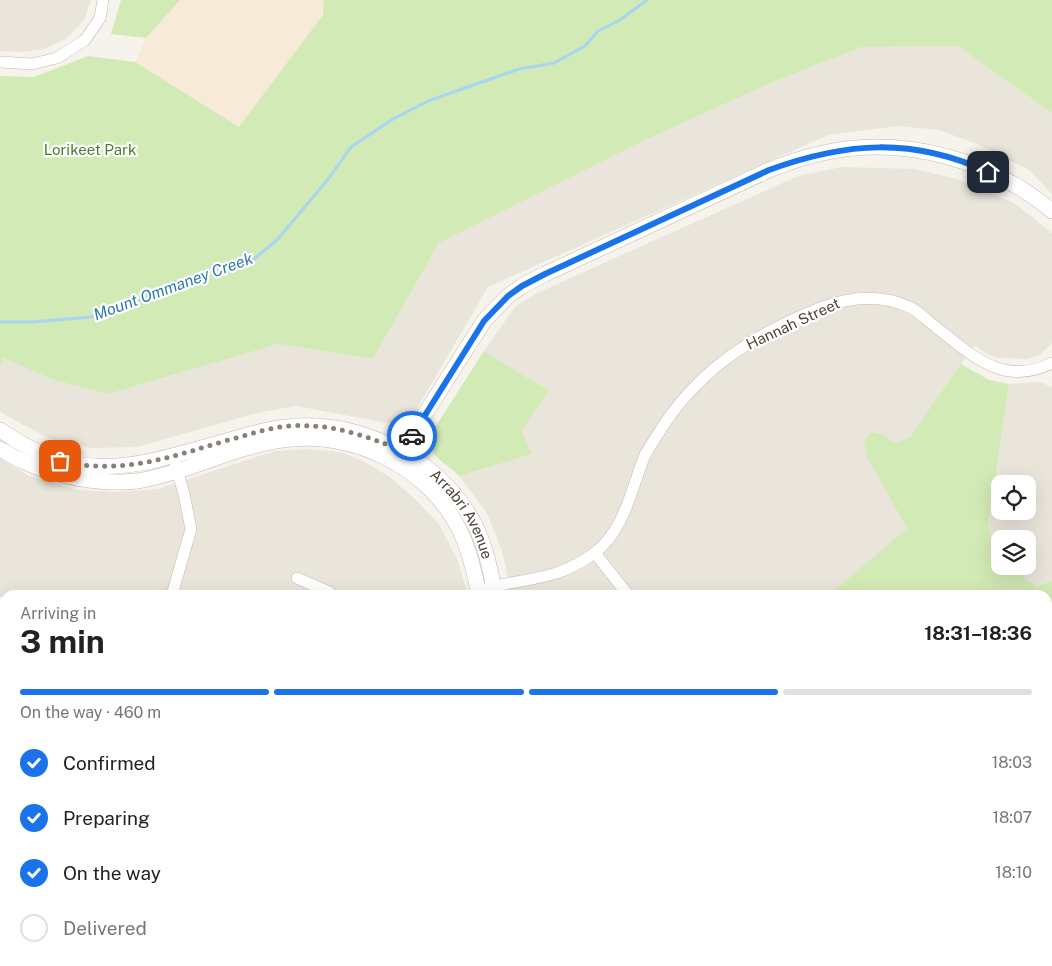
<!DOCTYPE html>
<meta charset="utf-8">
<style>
body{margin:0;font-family:"Public Sans",sans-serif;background:#f6f6f6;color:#222;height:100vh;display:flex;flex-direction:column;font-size:19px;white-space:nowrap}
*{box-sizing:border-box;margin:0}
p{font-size:16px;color:#767676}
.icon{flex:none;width:28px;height:28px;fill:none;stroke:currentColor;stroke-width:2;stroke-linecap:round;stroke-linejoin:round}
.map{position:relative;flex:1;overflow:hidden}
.details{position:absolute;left:0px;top:590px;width:1052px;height:376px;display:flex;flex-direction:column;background:#fff;border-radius:15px 15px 0 0;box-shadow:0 5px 20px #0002}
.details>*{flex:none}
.controls{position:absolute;left:991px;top:475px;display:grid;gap:10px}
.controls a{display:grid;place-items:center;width:45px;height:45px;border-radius:10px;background:#fff;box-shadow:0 5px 20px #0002;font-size:25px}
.pin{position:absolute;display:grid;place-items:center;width:42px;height:42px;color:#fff;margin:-21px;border-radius:10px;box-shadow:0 2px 8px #0006}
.courier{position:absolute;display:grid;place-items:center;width:50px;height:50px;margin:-25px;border:4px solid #1a73e8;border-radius:50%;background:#fff;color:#222;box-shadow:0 1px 6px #0007}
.head em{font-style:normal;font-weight:700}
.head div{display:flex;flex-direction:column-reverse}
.head{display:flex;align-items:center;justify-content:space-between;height:85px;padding:0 20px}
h1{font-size:32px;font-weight:700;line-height:38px}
.bar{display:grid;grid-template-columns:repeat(4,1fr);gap:8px 5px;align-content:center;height:60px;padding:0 20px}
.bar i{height:6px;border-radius:4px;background:#e0e0e0}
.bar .selected{background:#1a73e8}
.bar p{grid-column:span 4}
ol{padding:0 20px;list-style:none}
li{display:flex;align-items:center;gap:15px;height:55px}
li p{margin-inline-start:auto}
li .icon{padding:5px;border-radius:50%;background:#1a73e8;color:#fff;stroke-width:4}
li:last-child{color:#767676}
li i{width:28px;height:28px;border:2px solid #e0e0e0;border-radius:50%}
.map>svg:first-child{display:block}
</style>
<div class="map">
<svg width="1052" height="966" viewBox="0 0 1052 966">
<rect width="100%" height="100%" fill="#f6f3ec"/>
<g fill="#eae5da" fill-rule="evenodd">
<path d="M 0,0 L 91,0 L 84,20 L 67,38 L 44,49 L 21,52 L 0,51 Z"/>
<path d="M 958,46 L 1052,113 L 1052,194 L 1029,170 L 977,144 L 939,130 L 898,126 L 828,135 L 488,287 L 415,412 L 401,423 L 387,423 L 296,406 L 257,413 L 137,447 L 91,448 L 50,439 L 0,412 L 0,368 L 3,358 L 54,380 L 108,394 L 278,344 L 373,359 L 439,243 L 643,141 L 773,82 L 862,47 Z"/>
<path d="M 842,167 L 915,169 L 957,179 L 1014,203 L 1052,233 L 1052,343 L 1040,355 L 1027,359 L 998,358 L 985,353 L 975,345 L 885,473 L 907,528 L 829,595 L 512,595 L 502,551 L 487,513 L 459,476 L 532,454 L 520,431 L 549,391 L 484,351 L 515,307 L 537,293 L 798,176 Z"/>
<path d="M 1036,382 L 1043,383 L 1050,387 L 1052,386 L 1052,581 L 1007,594 L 988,530 L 1009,384 ZM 1000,484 L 1028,484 L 1028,511 L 1000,511 ZM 1000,539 L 1028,539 L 1028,566 L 1000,566 Z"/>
<path d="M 307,449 L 340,452 L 363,461 L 390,477 L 414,498 L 439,524 L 457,559 L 468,595 L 5,595 L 5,961 L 420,961 L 418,966 L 0,966 L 0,458 L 29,476 L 77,490 L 119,492 L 158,489 L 275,451 Z"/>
<path d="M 467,961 L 740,961 L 753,966 L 465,966 Z"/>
<path d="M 799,961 L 872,962 L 923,962 L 923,966 L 838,966 L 828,963 L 817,966 L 803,966 Z"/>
</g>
<path fill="#f7ead8" d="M 180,0 L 324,0 L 324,15 L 239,128 L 135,62 L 146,38 Z"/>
<g fill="#d2eab5">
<path d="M 121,0 L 180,0 L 146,38 L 111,34 Z"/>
<path d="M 324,0 L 1052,0 L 1052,113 L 958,46 L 862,47 L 773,82 L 643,141 L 439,243 L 373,359 L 278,344 L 108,394 L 54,380 L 3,358 L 0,368 L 0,76 L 34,77 L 88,56 L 135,62 L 239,127 L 323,15 Z"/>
<path d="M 484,351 L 549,391 L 521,431 L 532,454 L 459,476 C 445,461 424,456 432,432 Z"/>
<path d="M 961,364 L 989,380 L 1009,384 L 988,529 L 994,549 L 1000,551 L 1000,566 L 1016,566 L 1025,579 L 1036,586 L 1052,581 L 1052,966 L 996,966 L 994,961 L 1048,961 L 1048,595 L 829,595 L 907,528 L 867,457 L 864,441 L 872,432 L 884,435 L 894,443 L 910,437 Z"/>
</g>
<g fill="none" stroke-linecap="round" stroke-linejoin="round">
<path stroke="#a9d4f2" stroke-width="3" d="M 0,322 L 31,322 L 92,317 L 132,303 L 170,284 L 215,269 L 254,259 L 277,240 L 329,178 L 351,147 L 393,119 L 428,101 L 519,69 L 554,63 L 585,46 L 598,31 L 620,20 L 647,0"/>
<g stroke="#c2bbae" stroke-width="12">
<g id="minor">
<path d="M 0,62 L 32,64 L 57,58 L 85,40 L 100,18 L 103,0"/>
<path d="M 595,553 L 628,595"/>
<path d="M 297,578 L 329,592 L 331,595"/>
<path d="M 487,588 C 527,578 558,580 593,554 C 625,531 631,489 645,455 C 651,444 658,434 665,423 C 703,367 757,333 820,308 C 850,297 881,293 911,308 C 919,312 926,319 932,324 C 969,353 1002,388 1052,363"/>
<path d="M 172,595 L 191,529 L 184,494 L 173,456"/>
<path d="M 0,602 L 5,603"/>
<path d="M 0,617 L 5,615"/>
<path d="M 0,814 L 5,813"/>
<path d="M 984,961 L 985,966"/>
<path d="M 661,966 L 663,961"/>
</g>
</g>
<g stroke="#c2bbae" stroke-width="16">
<g id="tertiary">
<path id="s1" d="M 0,430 C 81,487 137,466 223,442 C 244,436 265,429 286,427 C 355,419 431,454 468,513 C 484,537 490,567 495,595"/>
<path d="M 0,449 C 9,454 17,459 27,463 C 57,477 104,485 137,481 C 152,479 167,474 181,470 C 214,459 248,445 282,440 C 353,429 431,468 461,533 C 470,552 475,575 479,595"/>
<path d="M 395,461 L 484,321 L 508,296 L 522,286 L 545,274 L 769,170 C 787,163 804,157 823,153 C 902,135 990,159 1052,211"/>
<path d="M 774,961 L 782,966"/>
<path d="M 427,966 L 430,961"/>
<path d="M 447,966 L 449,961"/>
</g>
</g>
<use href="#minor" stroke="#fff" stroke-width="11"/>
<use href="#tertiary" stroke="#fff" stroke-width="15"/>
</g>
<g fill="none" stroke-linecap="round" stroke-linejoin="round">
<path stroke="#878178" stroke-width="5" stroke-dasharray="0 9" d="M 60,461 C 123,476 173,456 232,439 C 251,434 269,428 288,426 C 331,423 364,435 403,451 L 412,436"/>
<path stroke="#1a73e8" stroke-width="6" d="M 412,436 L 484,321 L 508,296 L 522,286 L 545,274 L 769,170 C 846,142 912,137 988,172"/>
</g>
<g text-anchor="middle" stroke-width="4.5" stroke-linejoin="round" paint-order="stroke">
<g font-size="15" fill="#4a7f2a" stroke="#fff">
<text x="90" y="155">Lorikeet Park</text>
</g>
<g font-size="15" fill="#4b4439" stroke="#fff">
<text transform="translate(793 324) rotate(-25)" y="5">Hannah Street</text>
<text dy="5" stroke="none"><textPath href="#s1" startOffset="508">Arrabri Avenue</textPath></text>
</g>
<g font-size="16" font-style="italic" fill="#2e7ab2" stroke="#fff">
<text transform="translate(173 286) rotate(-20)" y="6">Mount Ommaney Creek</text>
</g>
</g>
</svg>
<div class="controls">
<a><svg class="icon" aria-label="locate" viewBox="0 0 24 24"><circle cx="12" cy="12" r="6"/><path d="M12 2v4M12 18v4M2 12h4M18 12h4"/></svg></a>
<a><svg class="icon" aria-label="layers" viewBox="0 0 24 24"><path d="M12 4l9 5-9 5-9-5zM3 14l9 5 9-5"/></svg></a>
</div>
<div class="pin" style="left:60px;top:461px;background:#ea580c"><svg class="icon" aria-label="bag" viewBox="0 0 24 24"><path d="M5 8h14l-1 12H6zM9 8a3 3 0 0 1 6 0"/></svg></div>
<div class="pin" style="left:988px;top:172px;background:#1f2937"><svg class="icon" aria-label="home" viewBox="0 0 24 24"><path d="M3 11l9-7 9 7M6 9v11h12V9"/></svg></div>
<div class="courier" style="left:412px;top:436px"><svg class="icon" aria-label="car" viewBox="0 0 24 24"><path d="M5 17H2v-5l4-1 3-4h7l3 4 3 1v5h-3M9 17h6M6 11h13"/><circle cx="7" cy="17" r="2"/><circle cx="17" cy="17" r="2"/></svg></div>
<section class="details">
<div class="head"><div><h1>3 min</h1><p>Arriving in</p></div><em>18:31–18:36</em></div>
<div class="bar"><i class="selected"></i><i class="selected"></i><i class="selected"></i><i></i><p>On the way · 460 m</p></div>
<ol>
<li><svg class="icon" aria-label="check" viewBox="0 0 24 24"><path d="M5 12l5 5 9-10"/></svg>Confirmed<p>18:03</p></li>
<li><svg class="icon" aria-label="check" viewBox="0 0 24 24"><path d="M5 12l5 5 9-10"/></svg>Preparing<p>18:07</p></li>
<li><svg class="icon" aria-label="check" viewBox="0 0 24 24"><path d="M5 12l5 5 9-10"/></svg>On the way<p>18:10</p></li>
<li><i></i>Delivered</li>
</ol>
</section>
</div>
